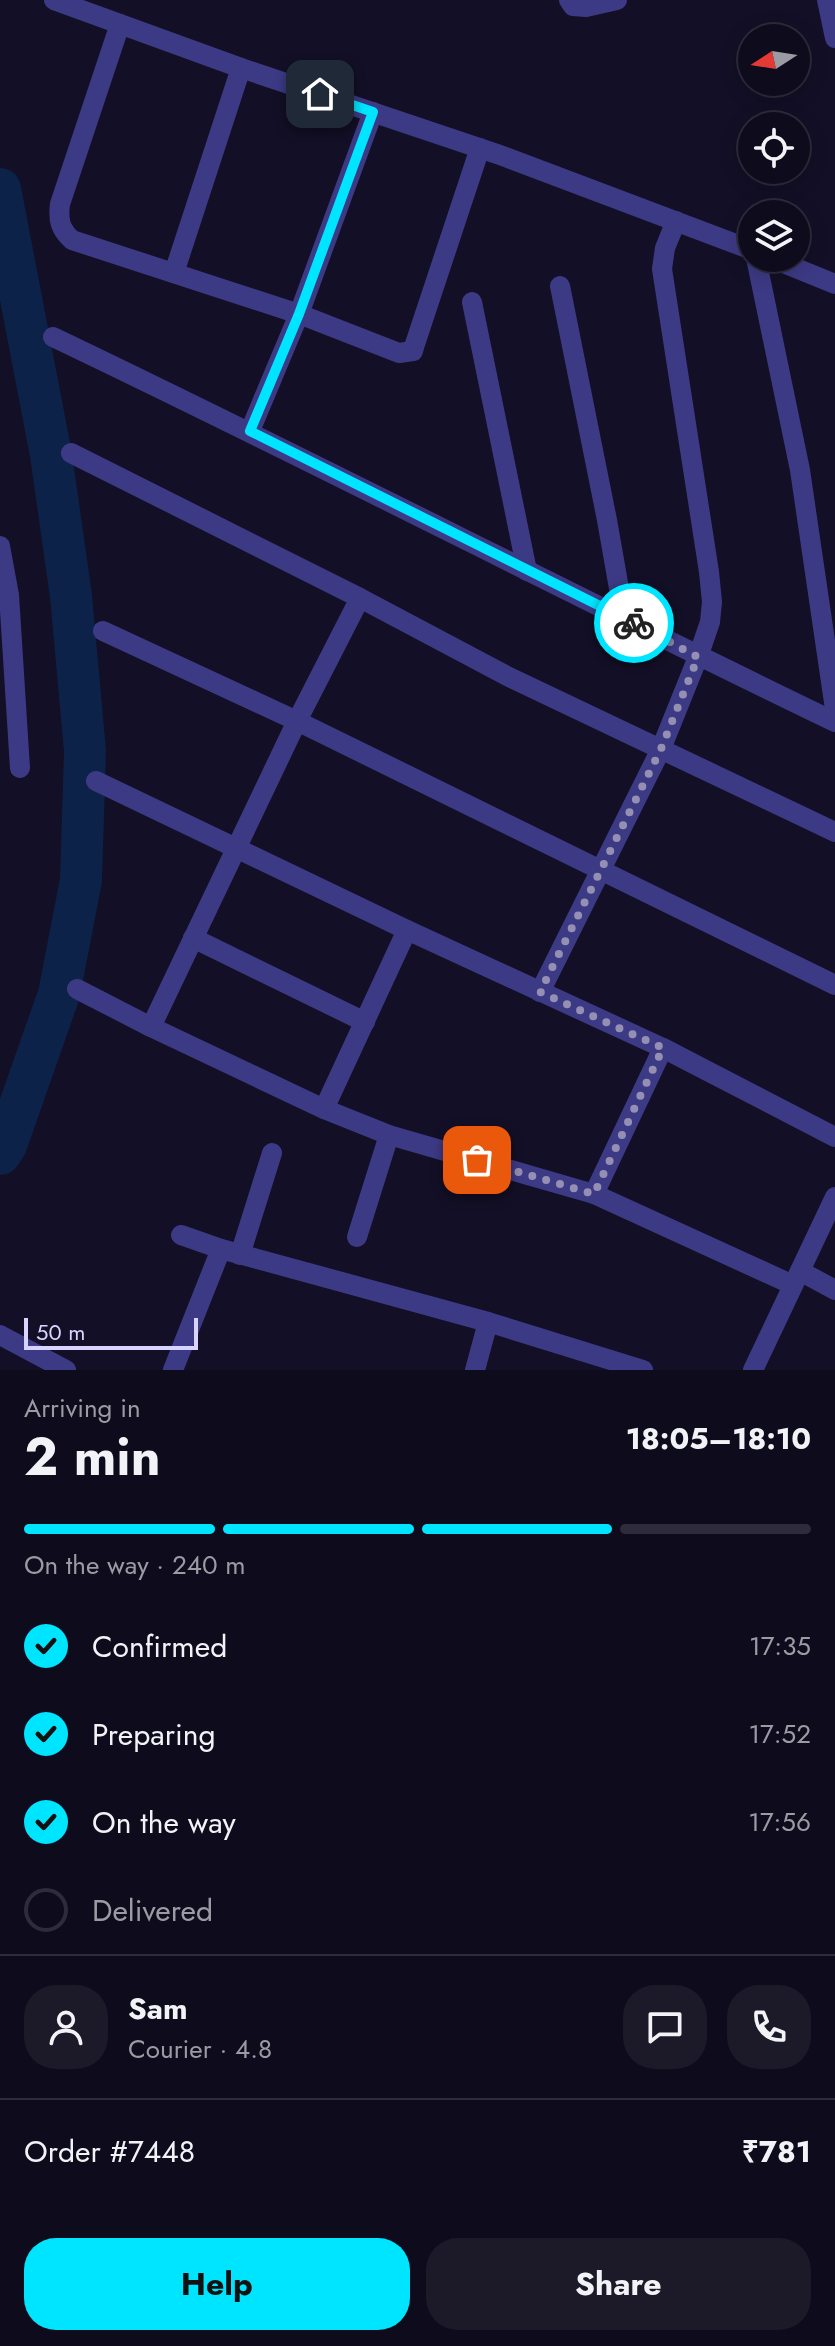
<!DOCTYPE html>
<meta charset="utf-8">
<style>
body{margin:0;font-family:Jost,sans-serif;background:#1c1929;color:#f1f3f6;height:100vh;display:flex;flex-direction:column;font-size:30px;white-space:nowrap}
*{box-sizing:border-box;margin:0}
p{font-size:26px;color:#9b9ba3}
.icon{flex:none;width:44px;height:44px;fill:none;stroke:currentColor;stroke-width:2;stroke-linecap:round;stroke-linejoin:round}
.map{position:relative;height:1370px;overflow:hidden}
.sheet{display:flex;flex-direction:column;background:#0e0b1c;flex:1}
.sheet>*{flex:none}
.needle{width:52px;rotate:258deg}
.tools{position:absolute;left:738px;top:24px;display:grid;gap:16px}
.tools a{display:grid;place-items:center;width:72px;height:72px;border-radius:50%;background:#0e0b1c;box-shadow:0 4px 20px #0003,0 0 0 2px #2e2b3b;font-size:40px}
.scale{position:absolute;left:24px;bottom:20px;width:174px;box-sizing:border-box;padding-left:8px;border:4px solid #d9d4ff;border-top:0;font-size:22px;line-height:28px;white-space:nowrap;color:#d9d4ff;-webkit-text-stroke:6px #130f26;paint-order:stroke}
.pin{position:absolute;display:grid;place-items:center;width:68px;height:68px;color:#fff;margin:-34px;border-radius:16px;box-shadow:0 4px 12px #0006}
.courier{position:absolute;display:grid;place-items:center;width:80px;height:80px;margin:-40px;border:6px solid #00e5ff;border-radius:50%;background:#fff;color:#222;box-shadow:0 2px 10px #0007}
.summary em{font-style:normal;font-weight:700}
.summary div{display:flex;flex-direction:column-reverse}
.summary{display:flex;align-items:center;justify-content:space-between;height:136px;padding:0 24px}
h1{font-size:52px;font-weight:700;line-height:60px}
.bar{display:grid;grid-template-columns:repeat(4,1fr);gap:12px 8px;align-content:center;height:96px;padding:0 24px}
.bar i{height:10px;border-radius:6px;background:#2e2b3b}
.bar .selected{background:#00e5ff}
.bar p{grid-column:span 4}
.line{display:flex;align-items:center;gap:20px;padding:0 24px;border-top:2px solid #2e2b3b}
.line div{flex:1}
.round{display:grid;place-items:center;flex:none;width:84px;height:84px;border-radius:32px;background:#1c1929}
ol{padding:0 24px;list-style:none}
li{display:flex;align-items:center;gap:24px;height:88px}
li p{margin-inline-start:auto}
li .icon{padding:8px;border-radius:50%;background:#00e5ff;color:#111;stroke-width:4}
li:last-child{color:#9b9ba3}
li i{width:44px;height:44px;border:4px solid #2e2b3b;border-radius:50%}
.primary-button{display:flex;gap:16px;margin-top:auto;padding:16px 24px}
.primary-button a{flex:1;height:92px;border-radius:32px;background:#00e5ff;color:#111;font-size:32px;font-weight:700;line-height:92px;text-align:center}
.primary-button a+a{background:#1c1929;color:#f1f3f6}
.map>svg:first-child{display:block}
</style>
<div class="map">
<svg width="835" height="1370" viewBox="0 0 835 1370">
<rect width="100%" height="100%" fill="#130f26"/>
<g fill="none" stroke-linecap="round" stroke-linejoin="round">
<path stroke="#0c2248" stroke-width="42" d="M 0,189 L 51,455 L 71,596 L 85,751 L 81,880 L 59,994 L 6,1145 L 0,1154"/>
<g stroke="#3d3a85" stroke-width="20">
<path d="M 54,0 L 241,68 L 500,155 L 752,250"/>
<path d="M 569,0 L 573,6 L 586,7 L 617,0"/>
<path d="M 827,0 L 835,38"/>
<path d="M 120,24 L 60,204 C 58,220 60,229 72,240 L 299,314 L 399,353 L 413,351 L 414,347 L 480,148"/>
<path d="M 756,258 L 800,470 L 835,709"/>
<path d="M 771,258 L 835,284"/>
<path d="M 174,273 L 241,68"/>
<path d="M 560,286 L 607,520 L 624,617"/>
<path d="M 472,302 L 527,571"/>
<path d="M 53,337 C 315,462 573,596 835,722"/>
<path d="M 250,431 L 299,314 L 373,112"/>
<path d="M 71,453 L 360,598 L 509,677 L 835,832"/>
<path d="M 0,546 L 9,595 L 20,768"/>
<path d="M 103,631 L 297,721 L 835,985"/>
<path d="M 96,781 L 407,930 L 663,1048 L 835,1137"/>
<path d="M 193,938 L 365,1022"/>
<path d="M 77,989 L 151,1027 L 324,1109 L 389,1135 L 594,1194 L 793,1285"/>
<path d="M 540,992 L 661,749 L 698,657 L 710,622 L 712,602 L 709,572 L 662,269 L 665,248 L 676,221"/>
<path d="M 151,1027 L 297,721 L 360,598"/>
<path d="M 324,1109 L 407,930"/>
<path d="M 594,1194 L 663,1048"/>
<path d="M 181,1235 L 221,1249 L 488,1322 L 643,1370"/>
<path d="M 357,1237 L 389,1135"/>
<path d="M 240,1255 L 272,1153"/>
<path d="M 800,1271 L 835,1290"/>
<path d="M 0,1335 L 66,1370"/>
<path d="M 173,1370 L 221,1249"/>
<path d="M 475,1370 L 488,1322"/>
<path d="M 753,1370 L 835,1197"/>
</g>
</g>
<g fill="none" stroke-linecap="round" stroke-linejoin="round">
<path stroke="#948fb3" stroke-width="8" stroke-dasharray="0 14.4" d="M 477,1160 L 594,1194 L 663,1048 L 540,992 L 661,749 L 698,657 L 634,623"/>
<path stroke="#00e5ff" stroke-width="10" d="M 320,94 L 373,112 L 299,314 L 250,431 L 634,623"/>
</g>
</svg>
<div class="tools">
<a><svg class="needle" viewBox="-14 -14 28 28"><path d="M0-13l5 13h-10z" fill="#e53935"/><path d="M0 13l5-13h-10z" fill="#9b9ba3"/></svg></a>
<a><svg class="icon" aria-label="locate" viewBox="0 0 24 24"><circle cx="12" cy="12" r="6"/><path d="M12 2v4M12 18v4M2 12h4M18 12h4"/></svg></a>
<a><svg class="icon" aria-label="layers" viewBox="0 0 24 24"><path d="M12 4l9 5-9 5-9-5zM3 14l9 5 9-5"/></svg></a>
</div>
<div class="scale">50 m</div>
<div class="pin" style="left:477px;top:1160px;background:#ea580c"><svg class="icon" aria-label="bag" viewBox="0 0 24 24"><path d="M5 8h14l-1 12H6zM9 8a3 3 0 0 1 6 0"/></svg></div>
<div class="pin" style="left:320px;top:94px;background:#1f2937"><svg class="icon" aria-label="home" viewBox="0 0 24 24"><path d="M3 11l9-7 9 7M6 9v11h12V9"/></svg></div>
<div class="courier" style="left:634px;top:623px"><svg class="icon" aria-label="bike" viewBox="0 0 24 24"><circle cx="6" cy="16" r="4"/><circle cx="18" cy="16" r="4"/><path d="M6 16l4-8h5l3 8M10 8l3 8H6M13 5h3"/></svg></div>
</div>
<section class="sheet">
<div class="summary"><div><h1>2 min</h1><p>Arriving in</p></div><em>18:05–18:10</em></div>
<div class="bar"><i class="selected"></i><i class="selected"></i><i class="selected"></i><i></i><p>On the way · 240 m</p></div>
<ol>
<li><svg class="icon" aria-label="check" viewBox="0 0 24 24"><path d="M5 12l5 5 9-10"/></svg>Confirmed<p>17:35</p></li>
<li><svg class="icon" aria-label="check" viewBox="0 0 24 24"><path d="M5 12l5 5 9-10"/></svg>Preparing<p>17:52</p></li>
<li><svg class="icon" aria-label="check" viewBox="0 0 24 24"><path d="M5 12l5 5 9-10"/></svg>On the way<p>17:56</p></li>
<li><i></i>Delivered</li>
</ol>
<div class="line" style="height:144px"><a class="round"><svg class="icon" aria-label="person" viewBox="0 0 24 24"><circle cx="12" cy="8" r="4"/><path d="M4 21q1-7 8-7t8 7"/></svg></a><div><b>Sam</b><p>Courier · 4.8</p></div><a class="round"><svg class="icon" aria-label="chat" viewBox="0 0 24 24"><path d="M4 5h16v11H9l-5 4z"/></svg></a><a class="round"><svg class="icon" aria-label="phone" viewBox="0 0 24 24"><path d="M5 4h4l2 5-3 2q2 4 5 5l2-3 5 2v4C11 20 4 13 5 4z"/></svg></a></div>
<div class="line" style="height:104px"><div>Order #7448</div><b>₹781</b></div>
<div class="primary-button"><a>Help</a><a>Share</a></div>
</section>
